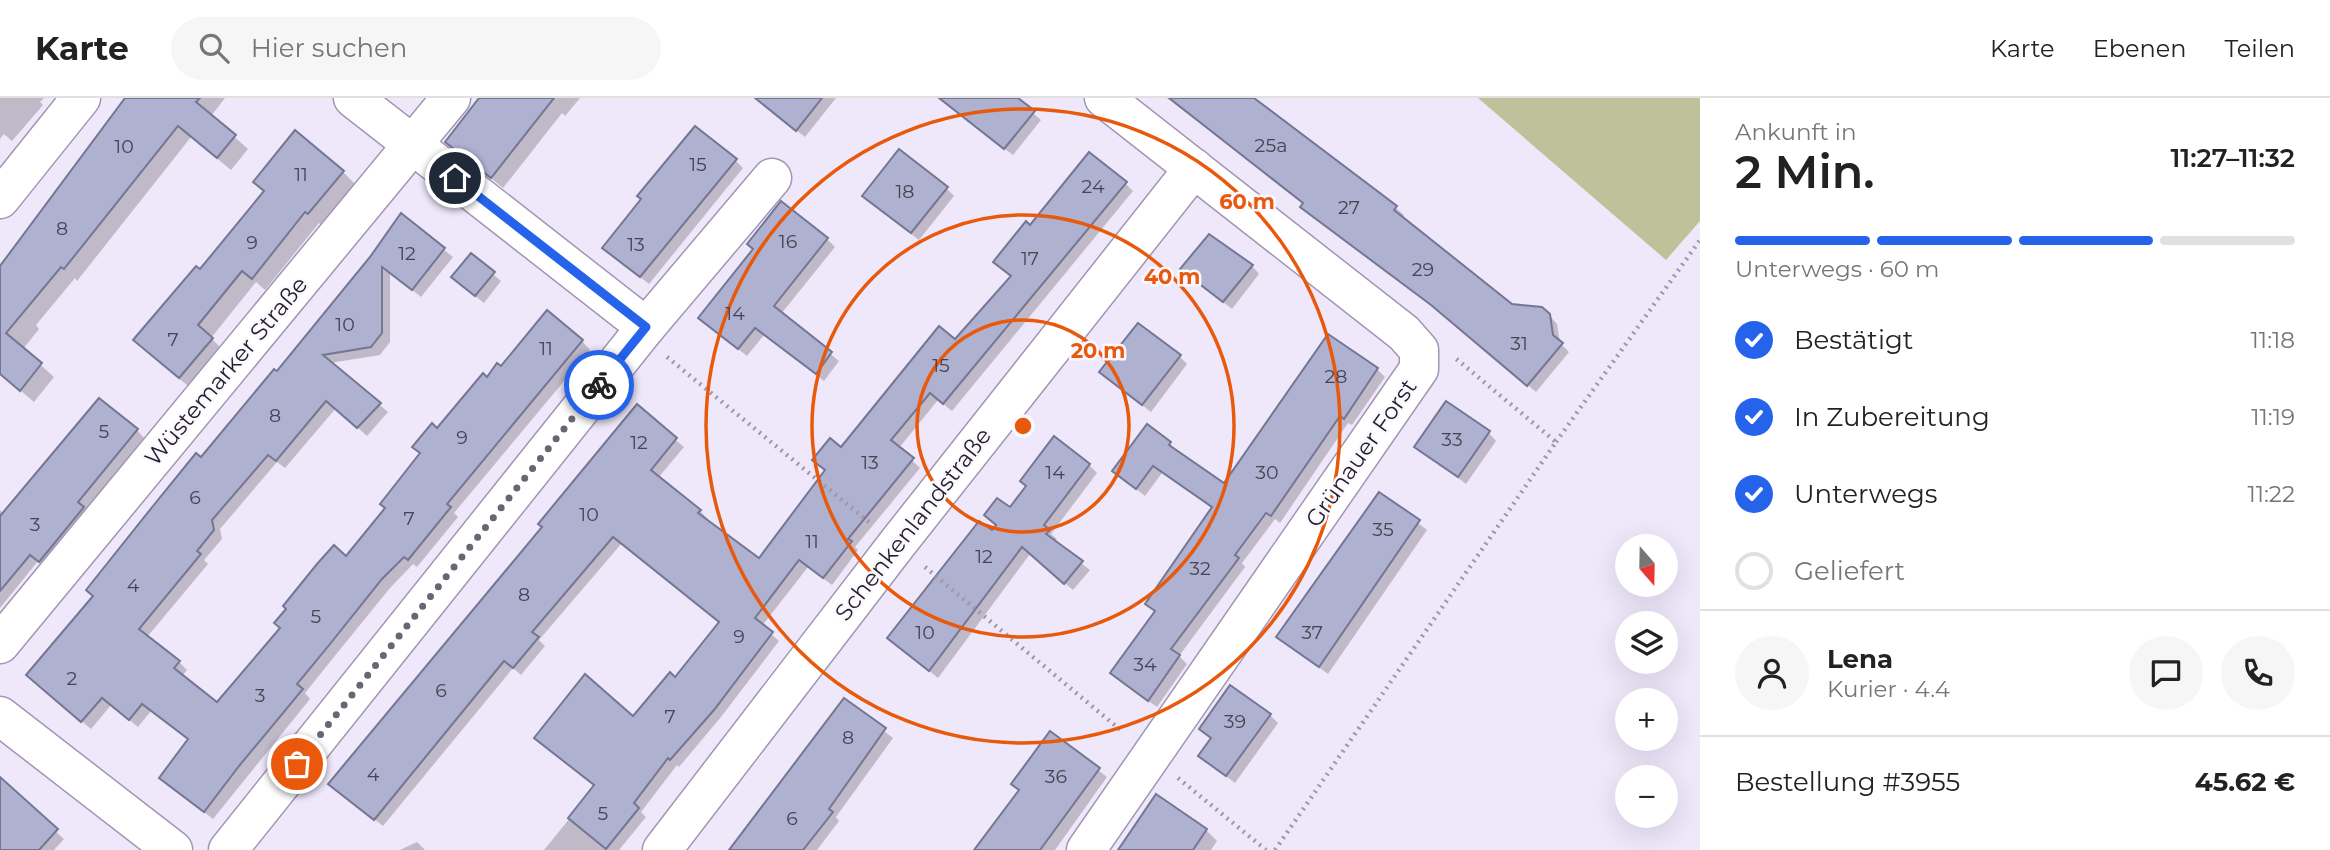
<!DOCTYPE html>
<html lang="de">
<meta charset="utf-8">
<style>
body{margin:0;font-family:Montserrat,sans-serif;background:#f6f6f6;color:#222;height:100vh;display:flex;flex-direction:column;font-size:26px;white-space:nowrap}
*{box-sizing:border-box;margin:0}
p{font-size:23px;color:#767676}
.icon{flex:none;width:38px;height:38px;fill:none;stroke:currentColor;stroke-width:2;stroke-linecap:round;stroke-linejoin:round}
.map{position:relative;flex:1;overflow:hidden}
.sheet{display:flex;flex-direction:column;background:#fff;width:630px}
.sheet>*{flex:none}
.needle{width:46px;rotate:160deg}
.controls{position:absolute;left:1615px;top:436px;display:grid;gap:14px}
.controls a{display:grid;place-items:center;width:63px;height:63px;border-radius:50%;background:#fff;box-shadow:0 7px 28px #0002;font-size:35px}
.pin{position:absolute;display:grid;place-items:center;width:60px;height:60px;color:#fff;margin:-30px;border:4px solid #fff;border-radius:50%;box-shadow:0 2px 7px #0007}
.courier{position:absolute;display:grid;place-items:center;width:70px;height:70px;margin:-35px;border:5px solid #2563eb;border-radius:50%;background:#fff;color:#222;box-shadow:0 2px 9px #0007}
.head em{font-style:normal;font-weight:600}
.head div{display:flex;flex-direction:column-reverse}
.head{display:flex;align-items:center;justify-content:space-between;height:119px;padding:0 35px}
h1{font-size:46px;font-weight:600;line-height:52px}
.bar{display:grid;grid-template-columns:repeat(4,1fr);gap:10px 7px;align-content:center;height:84px;padding:0 35px}
.bar i{height:9px;border-radius:5px;background:#e0e0e0}
.bar .current{background:#2563eb}
.bar p{grid-column:span 4}
.line{display:flex;align-items:center;gap:18px;padding:0 35px;border-top:2px solid #e0e0e0}
.line div{flex:1}
.round{display:grid;place-items:center;flex:none;width:74px;height:74px;border-radius:37px;background:#f6f6f6}
ol{padding:0 35px;list-style:none}
li{display:flex;align-items:center;gap:21px;height:77px}
li p{margin-inline-start:auto}
li .icon{padding:7px;border-radius:50%;background:#2563eb;color:#fff;stroke-width:4}
li:last-child{color:#767676}
li i{width:38px;height:38px;border:4px solid #e0e0e0;border-radius:50%}
header{display:flex;align-items:center;gap:42px;box-sizing:border-box;height:98px;padding:0 35px;background:#fff;border-bottom:2px solid #e0e0e0}
header strong{font-size:33px}
nav{display:flex;gap:38px;margin-inline-start:auto;font-size:24px}
.search{width:490px;height:63px;background:#f6f6f6;display:flex;align-items:center;gap:18px;box-sizing:border-box;padding:0 24px;border-radius:38px;color:#767676;font-size:26px}
main{display:flex;flex:1;min-height:0}
.map>svg:first-child{display:block}
</style>
<header>
<strong>Karte</strong>
<div class="search"><svg class="icon" aria-label="search" viewBox="0 0 24 24"><circle cx="10" cy="10" r="6"/><path d="M15 15l6 6"/></svg>Hier suchen</div>
<nav><a>Karte</a><a>Ebenen</a><a>Teilen</a></nav>
</header>
<main>
<div class="map">
<svg width="1700" height="752" viewBox="0 0 1700 752">
<rect width="100%" height="100%" fill="#efe8fb"/>
<path fill="#bdc29a" d="M 1478,0 L 1700,0 L 1700,123 L 1666,162 Z"/>
<g fill="#0003">
<path d="M 0,0 L 44,0 L 40,4 L 43,7 L 12,43 L 4,36 L 0,41 Z"/>
<path d="M 129,0 L 225,0 L 211,18 L 248,51 L 231,72 L 191,39 L 77,183 L 75,180 L 36,227 L 39,231 L 23,251 L 54,279 L 34,304 L 0,275 L 0,171 L 84,61 L 81,58 Z"/>
<path d="M 502,0 L 580,0 L 565,18 L 562,15 L 503,90 L 447,44 Z"/>
<path d="M 755,0 L 836,0 L 805,39 Z"/>
<path d="M 956,0 L 1015,0 L 1041,22 L 1013,57 L 958,15 Z"/>
<path d="M 1167,0 L 1251,0 L 1396,110 L 1404,117 L 1402,120 L 1512,208 L 1549,217 L 1557,226 L 1560,245 L 1569,254 L 1536,294 L 1442,215 L 1310,117 L 1302,109 L 1305,106 Z"/>
<path d="M 736,63 L 743,70 L 649,186 L 612,157 Z"/>
<path d="M 343,74 L 356,87 L 321,127 L 319,125 L 265,192 L 256,184 L 211,240 L 225,254 L 193,292 L 148,255 L 201,174 Z"/>
<path d="M 1125,85 L 1133,93 L 952,313 L 938,302 L 899,350 L 920,370 L 855,449 L 858,452 L 832,487 L 808,469 L 762,528 L 779,543 L 721,619 L 679,669 L 677,667 L 641,714 L 646,719 L 619,752 L 544,752 L 596,688 L 633,620 L 675,581 L 721,525 L 622,445 L 539,542 L 545,548 L 521,577 L 513,570 L 383,728 L 338,693 L 637,309 L 684,349 L 658,380 L 700,413 L 708,421 L 706,423 L 759,462 L 841,351 L 955,243 L 1012,179 L 1031,130 Z"/>
<path d="M 946,90 L 954,98 L 919,142 L 873,106 Z"/>
<path d="M 401,118 L 453,159 L 421,199 L 390,174 L 390,244 L 380,257 L 330,265 L 388,314 L 367,338 L 336,310 L 285,370 L 277,364 L 220,431 L 222,441 L 204,462 L 208,466 L 147,539 L 179,564 L 187,572 L 182,578 L 217,607 L 346,460 L 387,410 L 438,332 L 487,281 L 501,271 L 582,243 L 590,252 L 454,415 L 458,419 L 417,469 L 413,466 L 390,490 L 338,554 L 305,595 L 310,601 L 213,721 L 170,688 L 190,642 L 151,613 L 138,629 L 111,607 L 91,631 L 37,585 L 95,499 L 201,362 L 277,275 L 371,160 Z"/>
<path d="M 827,141 L 835,149 L 781,216 L 839,263 L 824,283 L 764,237 L 747,258 L 709,228 Z"/>
<path d="M 1252,168 L 1259,176 L 1232,211 L 1190,178 Z"/>
<path d="M 493,176 L 501,183 L 484,205 L 461,187 Z"/>
<path d="M 1179,258 L 1187,266 L 1151,314 L 1110,282 Z"/>
<path d="M 1377,271 L 1385,279 L 1352,327 L 1348,325 L 1280,425 L 1275,421 L 1242,465 L 1245,469 L 1179,558 L 1187,566 L 1157,609 L 1120,583 L 1112,575 L 1156,514 L 1147,505 L 1213,411 L 1162,375 L 1145,398 L 1114,373 L 1170,345 L 1176,355 L 1224,388 Z"/>
<path d="M 137,332 L 144,340 L 85,413 L 47,471 L 38,463 L 0,510 L 0,412 L 4,416 Z"/>
<path d="M 1489,335 L 1496,343 L 1466,386 L 1416,348 Z"/>
<path d="M 1089,367 L 1097,375 L 1051,436 L 1057,441 L 1054,444 L 1090,472 L 1073,492 L 1030,456 L 938,580 L 889,540 L 992,435 L 1010,412 Z"/>
<path d="M 1380,396 L 1427,432 L 1328,576 L 1278,539 Z"/>
<path d="M 844,603 L 893,640 L 836,719 L 839,723 L 817,752 L 733,752 Z"/>
<path d="M 1270,617 L 1278,625 L 1235,685 L 1200,658 L 1212,641 L 1201,631 Z"/>
<path d="M 1051,636 L 1107,679 L 1055,752 L 976,752 L 1021,693 Z"/>
<path d="M 6,688 L 64,741 L 54,752 L 0,752 L 0,689 Z"/>
<path d="M 1156,699 L 1206,732 L 1217,743 L 1211,752 L 1131,752 Z"/>
<path d="M 417,744 L 425,752 L 400,752 Z"/>
</g>
<g fill="#aeb1d0" stroke="#747693" stroke-width="2">
<path d="M 125,0 L 200,0 L 196,4 L 236,37 L 217,60 L 178,28 L 64,171 L 61,169 L 6,235 L 42,265 L 20,293 L 0,276 L 0,168 Z"/>
<path d="M 479,0 L 554,0 L 491,80 L 445,44 Z"/>
<path d="M 755,0 L 822,0 L 796,33 Z"/>
<path d="M 939,0 L 1018,0 L 1035,13 L 1004,51 Z"/>
<path d="M 1169,0 L 1254,0 L 1397,108 L 1394,112 L 1512,206 L 1542,209 L 1550,216 L 1553,237 L 1563,245 L 1527,288 L 1431,207 L 1300,109 L 1303,105 Z"/>
<path d="M 695,28 L 737,61 L 640,179 L 602,150 L 641,101 L 637,98 Z"/>
<path d="M 295,32 L 344,73 L 308,116 L 305,114 L 252,181 L 242,173 L 198,227 L 213,240 L 179,280 L 133,242 L 196,168 L 200,171 L 264,93 L 253,84 Z"/>
<path d="M 899,51 L 948,89 L 911,135 L 862,98 Z"/>
<path d="M 1089,54 L 1127,84 L 943,306 L 930,295 L 891,342 L 914,360 L 848,441 L 852,443 L 823,480 L 799,462 L 755,520 L 773,534 L 714,612 L 670,662 L 668,660 L 634,705 L 639,710 L 606,751 L 568,720 L 594,687 L 534,640 L 585,576 L 633,618 L 670,574 L 675,579 L 719,524 L 613,439 L 532,534 L 539,539 L 513,570 L 504,563 L 374,722 L 328,686 L 542,429 L 538,426 L 637,306 L 677,340 L 651,372 L 701,412 L 698,415 L 759,460 L 825,372 L 812,362 L 830,340 L 841,349 L 939,228 L 955,241 L 1011,178 L 993,164 L 1026,123 L 1030,127 Z"/>
<path d="M 781,103 L 828,140 L 774,208 L 832,254 L 816,276 L 755,230 L 738,251 L 698,220 L 753,151 L 747,146 Z"/>
<path d="M 401,115 L 445,150 L 412,192 L 382,169 L 382,235 L 371,249 L 323,257 L 381,305 L 357,330 L 326,303 L 276,363 L 268,357 L 212,422 L 214,432 L 197,453 L 201,456 L 139,531 L 180,563 L 174,570 L 217,604 L 280,530 L 274,525 L 286,511 L 283,508 L 317,466 L 334,447 L 346,458 L 385,410 L 380,406 L 420,355 L 412,349 L 432,325 L 437,330 L 483,275 L 487,279 L 497,265 L 501,268 L 547,212 L 583,242 L 447,406 L 451,409 L 408,462 L 404,459 L 382,481 L 330,546 L 297,586 L 303,591 L 239,668 L 204,714 L 159,680 L 188,641 L 142,606 L 129,622 L 102,600 L 81,624 L 26,577 L 93,498 L 86,492 L 153,408 L 196,355 L 201,359 L 274,271 L 277,273 L 370,159 Z"/>
<path d="M 1209,136 L 1253,167 L 1223,204 L 1180,171 Z"/>
<path d="M 471,155 L 495,174 L 475,198 L 451,179 Z"/>
<path d="M 1138,225 L 1181,257 L 1142,307 L 1099,274 Z"/>
<path d="M 1328,236 L 1378,270 L 1344,321 L 1340,318 L 1271,418 L 1266,415 L 1235,457 L 1239,460 L 1171,551 L 1180,557 L 1148,603 L 1110,575 L 1155,513 L 1145,506 L 1212,409 L 1153,368 L 1136,391 L 1112,373 L 1147,326 L 1171,344 L 1169,347 L 1224,385 Z"/>
<path d="M 99,300 L 138,331 L 78,404 L 84,409 L 39,464 L 30,457 L 0,493 L 0,418 Z"/>
<path d="M 1446,303 L 1490,333 L 1458,379 L 1414,349 Z"/>
<path d="M 1054,338 L 1090,366 L 1044,427 L 1050,432 L 1046,436 L 1083,463 L 1064,486 L 1022,449 L 929,573 L 887,540 L 979,423 L 992,432 L 996,427 L 984,417 L 997,400 L 1010,409 L 1026,388 L 1020,383 Z"/>
<path d="M 1379,394 L 1420,422 L 1319,569 L 1276,539 Z"/>
<path d="M 1230,587 L 1271,616 L 1226,678 L 1198,658 L 1211,640 L 1199,631 Z"/>
<path d="M 844,600 L 886,630 L 829,711 L 833,714 L 803,752 L 729,752 Z"/>
<path d="M 1050,633 L 1100,670 L 1040,752 L 974,752 L 1019,692 L 1011,686 Z"/>
<path d="M 0,679 L 58,731 L 39,752 L 0,752 Z"/>
<path d="M 1156,696 L 1207,731 L 1193,752 L 1118,752 Z"/>
</g>
<g fill="none" stroke-linecap="round" stroke-linejoin="round">
<g stroke="#a196b3" stroke-width="41">
<g id="minor">
<path d="M 353,0 L 646,229"/>
<path d="M 0,101 L 81,0"/>
<path d="M 0,546 L 451,0"/>
<path d="M 0,618 L 173,752"/>
<path d="M 228,752 L 646,229 L 772,80"/>
<path d="M 662,752 L 897,446 L 1194,70"/>
<path d="M 1086,752 L 1419,271 L 1419,252 L 1404,235 L 1104,0"/>
</g>
</g>
<g stroke="#9d98a7" stroke-width="4.5" stroke-dasharray="2 5" stroke-linecap="butt">
<path d="M 667,259 L 869,424"/>
<path d="M 1556,344 L 1700,142"/>
<path d="M 925,469 L 1123,634"/>
<path d="M 1178,680 L 1266,752"/>
<path d="M 1275,752 L 1556,344 L 1454,259"/>
</g>
<use href="#minor" stroke="#fff" stroke-width="38"/>
</g>
<g fill="none" stroke-linecap="round" stroke-linejoin="round">
<path stroke="#6a6573" stroke-width="7" stroke-dasharray="0 12.6" d="M 297,666 L 599,287"/>
<path stroke="#2563eb" stroke-width="9" d="M 455,80 L 646,229 L 599,287"/>
</g>
<g fill="none" stroke="#e8590c" stroke-width="3.5">
<circle cx="1023" cy="328" r="106"/>
<circle cx="1023" cy="328" r="211"/>
<circle cx="1023" cy="328" r="317"/>
</g>
<g text-anchor="middle" stroke-width="5" stroke-linejoin="round" paint-order="stroke">
<g font-size="19" fill="#464454">
<text x="1271" y="54">25a</text>
<text x="124" y="55">10</text>
<text x="698" y="73">15</text>
<text x="301" y="83">11</text>
<text x="1093" y="95">24</text>
<text x="905" y="100">18</text>
<text x="1349" y="116">27</text>
<text x="62" y="137">8</text>
<text x="788" y="150">16</text>
<text x="252" y="151">9</text>
<text x="636" y="153">13</text>
<text x="407" y="162">12</text>
<text x="1030" y="167">17</text>
<text x="1423" y="178">29</text>
<text x="735" y="222">14</text>
<text x="345" y="233">10</text>
<text x="173" y="248">7</text>
<text x="1519" y="252">31</text>
<text x="546" y="257">11</text>
<text x="941" y="274">15</text>
<text x="1336" y="285">28</text>
<text x="275" y="324">8</text>
<text x="104" y="340">5</text>
<text x="462" y="346">9</text>
<text x="1452" y="348">33</text>
<text x="639" y="351">12</text>
<text x="870" y="371">13</text>
<text x="1055" y="381">14</text>
<text x="1267" y="381">30</text>
<text x="195" y="406">6</text>
<text x="589" y="423">10</text>
<text x="409" y="427">7</text>
<text x="35" y="433">3</text>
<text x="1383" y="438">35</text>
<text x="812" y="450">11</text>
<text x="984" y="465">12</text>
<text x="1200" y="477">32</text>
<text x="133" y="494">4</text>
<text x="524" y="503">8</text>
<text x="316" y="525">5</text>
<text x="925" y="541">10</text>
<text x="1312" y="541">37</text>
<text x="739" y="545">9</text>
<text x="1145" y="573">34</text>
<text x="72" y="587">2</text>
<text x="441" y="599">6</text>
<text x="260" y="604">3</text>
<text x="670" y="625">7</text>
<text x="1235" y="630">39</text>
<text x="848" y="646">8</text>
<text x="373" y="683">4</text>
<text x="1056" y="685">36</text>
<text x="603" y="722">5</text>
<text x="792" y="727">6</text>
</g>
<g font-size="23" fill="#231f2a" stroke="#fbf8ff">
<text transform="translate(226 273) rotate(-50)" y="8">Wüstemarker Straße</text>
<text transform="translate(1361 355) rotate(-55)" y="8">Grünauer Forst</text>
<text transform="translate(913 426) rotate(-52)" y="8">Schenkenlandstraße</text>
</g>
</g>
<circle cx="1023" cy="328" r="10" fill="#e8590c" stroke="#fbf8ff" stroke-width="3.5"/>
<g font-size="21" text-anchor="middle" font-weight="bold" fill="#e8590c" stroke="#fbf8ff" stroke-width="5" stroke-linejoin="round" paint-order="stroke">
<text x="1247" y="111">60 m</text>
<text x="1172" y="186">40 m</text>
<text x="1098" y="260">20 m</text>
</g>
</svg>
<div class="controls">
<a><svg class="needle" viewBox="-14 -14 28 28"><path d="M0-13l5 13h-10z" fill="#e53935"/><path d="M0 13l5-13h-10z" fill="#767676"/></svg></a>
<a><svg class="icon" aria-label="layers" viewBox="0 0 24 24"><path d="M12 4l9 5-9 5-9-5zM3 14l9 5 9-5"/></svg></a>
<a>+</a>
<a>−</a>
</div>
<div class="pin" style="left:297px;top:666px;background:#ea580c"><svg class="icon" aria-label="bag" viewBox="0 0 24 24"><path d="M5 8h14l-1 12H6zM9 8a3 3 0 0 1 6 0"/></svg></div>
<div class="pin" style="left:455px;top:80px;background:#1f2937"><svg class="icon" aria-label="home" viewBox="0 0 24 24"><path d="M3 11l9-7 9 7M6 9v11h12V9"/></svg></div>
<div class="courier" style="left:599px;top:287px"><svg class="icon" aria-label="bike" viewBox="0 0 24 24"><circle cx="6" cy="16" r="4"/><circle cx="18" cy="16" r="4"/><path d="M6 16l4-8h5l3 8M10 8l3 8H6M13 5h3"/></svg></div>
</div>
<section class="sheet">
<div class="head"><div><h1>2 Min.</h1><p>Ankunft in</p></div><em>11:27–11:32</em></div>
<div class="bar"><i class="current"></i><i class="current"></i><i class="current"></i><i></i><p>Unterwegs · 60 m</p></div>
<ol>
<li><svg class="icon" aria-label="check" viewBox="0 0 24 24"><path d="M5 12l5 5 9-10"/></svg>Bestätigt<p>11:18</p></li>
<li><svg class="icon" aria-label="check" viewBox="0 0 24 24"><path d="M5 12l5 5 9-10"/></svg>In Zubereitung<p>11:19</p></li>
<li><svg class="icon" aria-label="check" viewBox="0 0 24 24"><path d="M5 12l5 5 9-10"/></svg>Unterwegs<p>11:22</p></li>
<li><i></i>Geliefert</li>
</ol>
<div class="line" style="height:126px"><a class="round"><svg class="icon" aria-label="person" viewBox="0 0 24 24"><circle cx="12" cy="8" r="4"/><path d="M4 21q1-7 8-7t8 7"/></svg></a><div><b>Lena</b><p>Kurier · 4.4</p></div><a class="round"><svg class="icon" aria-label="chat" viewBox="0 0 24 24"><path d="M4 5h16v11H9l-5 4z"/></svg></a><a class="round"><svg class="icon" aria-label="phone" viewBox="0 0 24 24"><path d="M5 4h4l2 5-3 2q2 4 5 5l2-3 5 2v4C11 20 4 13 5 4z"/></svg></a></div>
<div class="line" style="height:91px"><div>Bestellung #3955</div><b>45.62 €</b></div>
</section>
</main>
